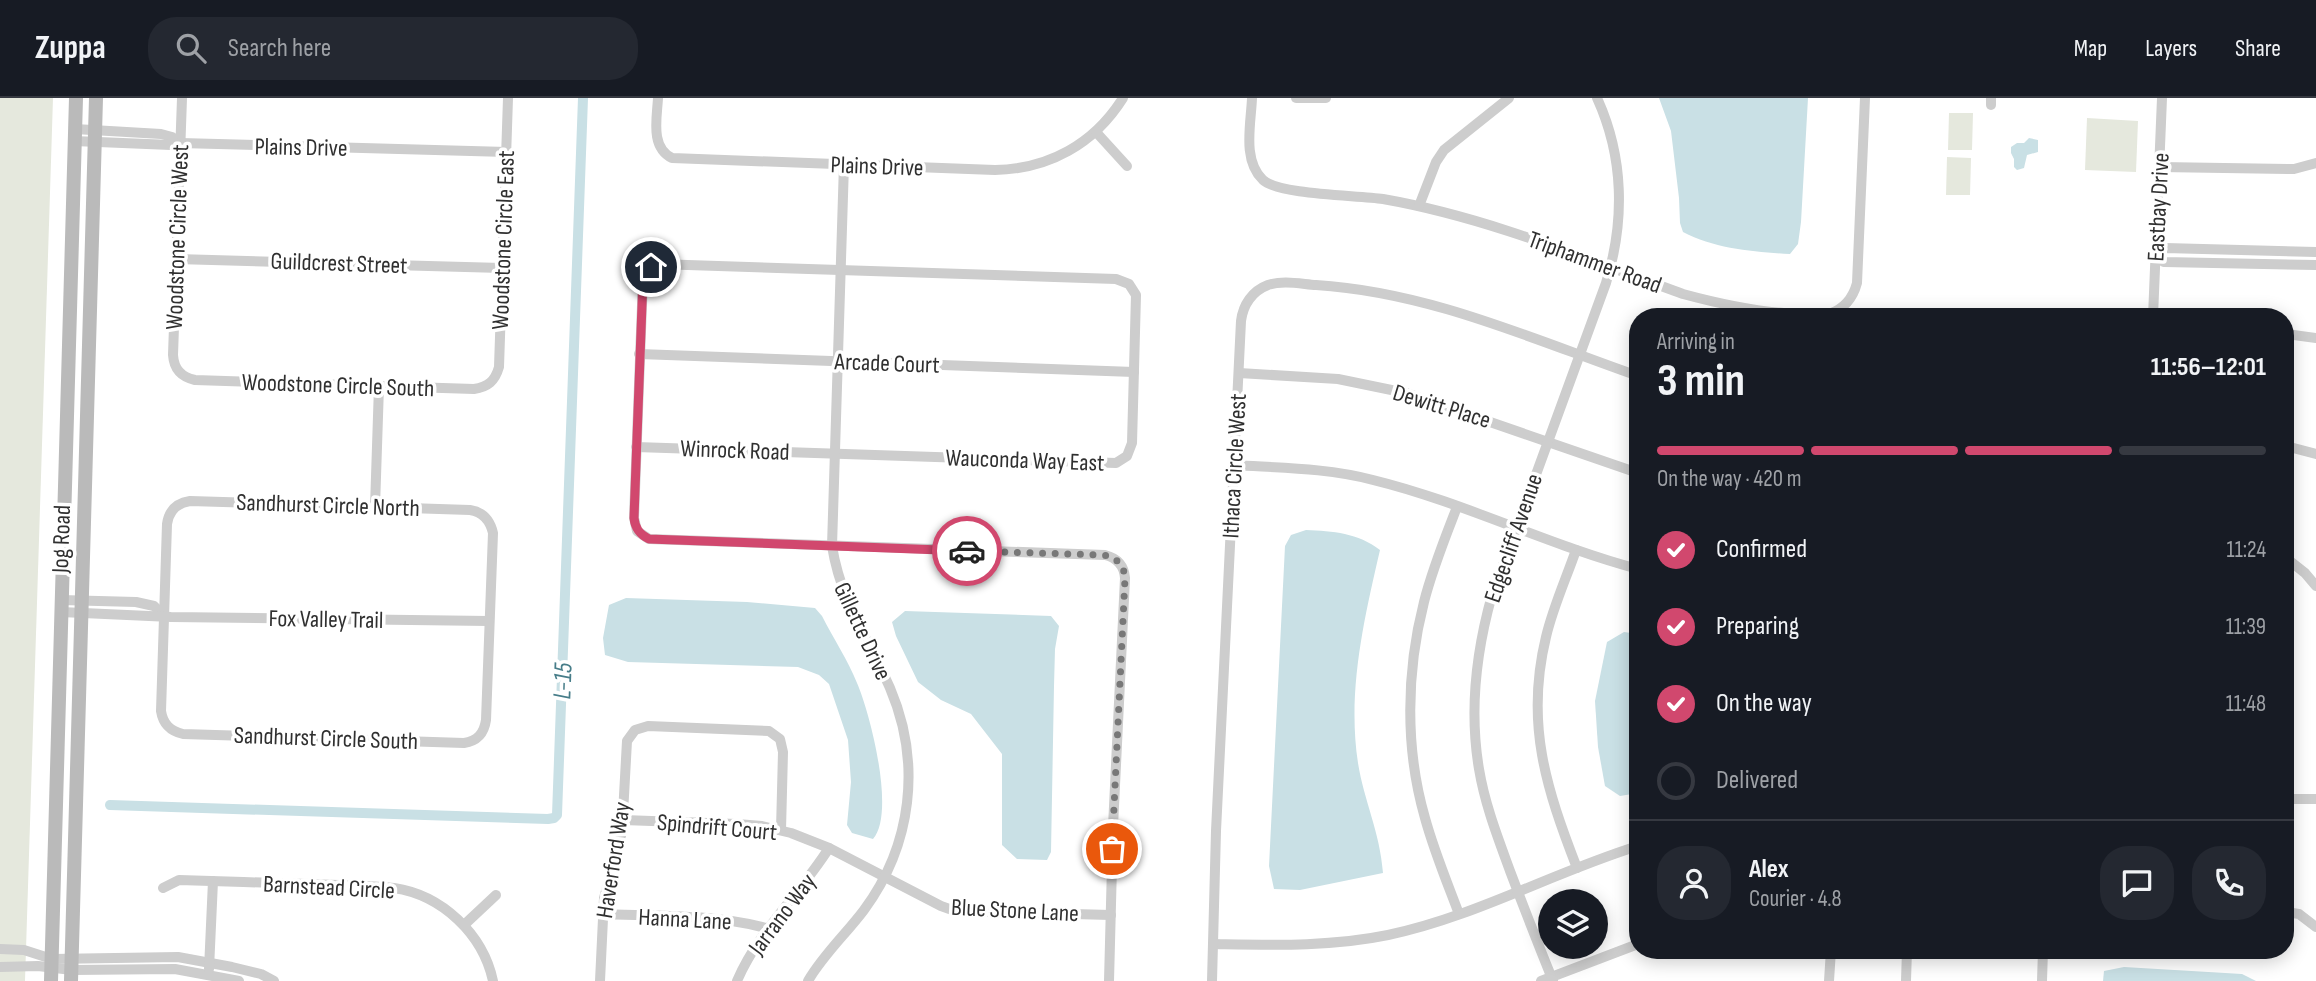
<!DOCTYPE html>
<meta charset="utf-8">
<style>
body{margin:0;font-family:"Sofia Sans Condensed",sans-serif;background:#242831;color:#f1f3f6;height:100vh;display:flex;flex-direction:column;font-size:26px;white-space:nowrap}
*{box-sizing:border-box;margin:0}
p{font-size:23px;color:#9ea1a6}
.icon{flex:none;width:38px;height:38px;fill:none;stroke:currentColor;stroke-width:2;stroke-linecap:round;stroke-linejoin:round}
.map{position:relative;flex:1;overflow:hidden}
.details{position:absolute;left:1629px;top:210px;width:665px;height:651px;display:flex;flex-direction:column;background:#171b24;border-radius:28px;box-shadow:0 4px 18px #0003}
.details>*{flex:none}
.controls{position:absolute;left:1538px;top:791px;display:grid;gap:14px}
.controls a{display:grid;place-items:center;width:70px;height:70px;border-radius:50%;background:#171b24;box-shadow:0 4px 18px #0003;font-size:35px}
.pin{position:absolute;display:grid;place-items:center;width:60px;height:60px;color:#fff;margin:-30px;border:4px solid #fff;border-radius:50%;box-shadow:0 2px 7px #0007}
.courier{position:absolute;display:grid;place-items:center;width:70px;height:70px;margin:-35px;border:5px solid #d1486e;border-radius:50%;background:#fff;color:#222;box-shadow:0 2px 9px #0007}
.head em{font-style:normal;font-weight:700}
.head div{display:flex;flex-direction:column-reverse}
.head{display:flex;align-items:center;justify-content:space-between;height:119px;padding:0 28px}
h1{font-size:46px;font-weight:700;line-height:52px}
.bar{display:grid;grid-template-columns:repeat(4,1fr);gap:10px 7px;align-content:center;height:84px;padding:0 28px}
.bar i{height:9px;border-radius:5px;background:#363941}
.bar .selected{background:#d1486e}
.bar p{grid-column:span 4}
.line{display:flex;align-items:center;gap:18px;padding:0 28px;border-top:2px solid #363941}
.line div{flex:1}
.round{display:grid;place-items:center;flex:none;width:74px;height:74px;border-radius:28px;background:#242831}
ol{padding:0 28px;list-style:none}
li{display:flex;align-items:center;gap:21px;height:77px}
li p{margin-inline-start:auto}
li .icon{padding:7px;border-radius:50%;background:#d1486e;color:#fff;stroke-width:4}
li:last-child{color:#9ea1a6}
li i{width:38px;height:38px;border:4px solid #363941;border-radius:50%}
header{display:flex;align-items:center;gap:42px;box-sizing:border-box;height:98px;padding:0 35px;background:#171b24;border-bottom:2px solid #363941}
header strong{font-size:33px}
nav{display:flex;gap:38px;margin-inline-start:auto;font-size:24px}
.search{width:490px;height:63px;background:#242831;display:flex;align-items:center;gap:18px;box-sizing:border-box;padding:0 24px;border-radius:28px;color:#9ea1a6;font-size:26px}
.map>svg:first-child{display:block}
</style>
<header>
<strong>Zuppa</strong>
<div class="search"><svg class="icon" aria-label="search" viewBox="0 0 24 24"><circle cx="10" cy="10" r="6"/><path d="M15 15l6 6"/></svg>Search here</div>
<nav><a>Map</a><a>Layers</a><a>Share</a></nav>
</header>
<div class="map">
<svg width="2316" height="883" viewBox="0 0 2316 883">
<rect width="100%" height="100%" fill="#fff"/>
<g fill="#e5e8dd">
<path d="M 0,0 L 53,0 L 25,883 L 0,883 Z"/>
<path d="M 1949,15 L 1973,15 L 1972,52 L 1948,52 Z"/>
<path d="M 2087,20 L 2138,23 L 2136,74 L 2085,72 Z"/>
<path d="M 1947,59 L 1971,60 L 1970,97 L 1946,97 Z"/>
</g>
<g fill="#c9e0e5">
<path d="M 1659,0 L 1808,0 L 1801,124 L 1798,146 L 1790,156 C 1755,154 1715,151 1683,134 L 1680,125 L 1679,100 L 1671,33 Z"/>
<path d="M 2029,40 L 2038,42 L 2038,54 L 2027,57 L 2024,70 L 2017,72 L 2014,69 L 2014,61 L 2011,55 L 2011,49 L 2017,45 L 2024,45 Z"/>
<path d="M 1306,432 C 1333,433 1358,435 1380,452 C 1364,521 1347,594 1358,665 C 1364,703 1380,734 1383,775 L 1300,792 L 1274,791 L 1269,768 L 1285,448 L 1291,437 Z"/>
<path d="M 626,500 L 747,504 L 815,510 L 822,518 C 833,540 848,562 857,585 C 870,615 896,715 873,741 L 852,735 L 847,727 L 851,684 L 848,642 L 829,586 L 819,577 L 798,569 L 628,564 L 605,557 L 603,540 L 609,507 Z"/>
<path d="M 905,513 L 1051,518 L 1059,528 L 1055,551 L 1054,588 L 1051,754 L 1047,762 L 1017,761 L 1002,747 L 1002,656 L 971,616 L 941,602 L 918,584 L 896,538 L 892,524 Z"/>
<path d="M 1624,534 L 1638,536 L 1638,695 L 1620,698 L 1605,688 L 1598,649 L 1595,603 L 1607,544 Z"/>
<path d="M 2124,869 L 2242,876 L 2256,883 L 2103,883 L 2104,873 Z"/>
</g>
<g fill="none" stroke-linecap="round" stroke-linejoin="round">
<path stroke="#c9e0e5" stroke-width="10" d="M 110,707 L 548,721 L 554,720 L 557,717 L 583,0"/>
<g stroke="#cdcdcd" stroke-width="10">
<path d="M 182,0 L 173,257 C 174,271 181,279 195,282 L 474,291 C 488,289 495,283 499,269 L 508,0"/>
<path d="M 658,0 C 657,20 650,49 672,60 L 995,72 C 1049,71 1094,46 1123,0"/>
<path d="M 1252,0 C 1251,26 1242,62 1263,82 C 1280,97 1355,97 1383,101 C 1486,119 1584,160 1683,196 C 1720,206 1757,214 1796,216 C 1807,217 1818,219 1829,216 C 1844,211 1853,200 1857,185 L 1865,0"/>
<path d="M 1296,0 L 1326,0"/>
<path d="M 1991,7 L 1991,0"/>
<path d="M 75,31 L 161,36 L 172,39 L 180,45"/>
<path d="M 1096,34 L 1127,68"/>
<path d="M 74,43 L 171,47 L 180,45 L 507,54"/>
<path d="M 2160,69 L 2294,71 L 2316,65"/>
<path d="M 1419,108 L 1436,64 L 1444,52 L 1509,0"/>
<path d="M 2316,154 L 2165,150 L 2155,158 L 2164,164 L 2316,167"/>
<path d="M 176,161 L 502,170"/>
<path d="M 2153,219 L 2162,0"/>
<path d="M 2286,236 L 2316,240"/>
<path d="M 639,256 L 1134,274"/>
<path d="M 1239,275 L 1338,281 L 1406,295 L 1638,375"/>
<path d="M 2286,348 L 2316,356"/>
<path d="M 636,349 L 1116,365 L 1127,358 L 1132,345 L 1136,197 L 1129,186 L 1116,181 L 657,166 L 646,173 L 643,180 L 634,420 L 637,433 L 649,441 L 1105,457 C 1117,460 1124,467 1125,480 L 1113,729 L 1109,883"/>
<path d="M 1234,367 C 1281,370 1328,370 1373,382 C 1463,404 1548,447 1638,471"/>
<path d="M 190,403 L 470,412 C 483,414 490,422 493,435 L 486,622 C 484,636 477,643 464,645 L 183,636 C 170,633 163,626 161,613 L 167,426 C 169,412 177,405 190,403 Z"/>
<path d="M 375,409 L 379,288"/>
<path d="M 1457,409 C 1445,440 1432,472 1424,504 C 1406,574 1405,651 1425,720 C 1434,753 1447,784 1459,816"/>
<path d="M 1576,452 C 1566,481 1553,509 1546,539 C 1525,625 1546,690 1577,770"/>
<path d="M 2286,460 L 2305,475 L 2316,488"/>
<path d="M 61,502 L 136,504 L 154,508 L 164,518"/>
<path d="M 61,514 L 171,519 L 489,523"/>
<path d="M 2286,701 L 2316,701"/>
<path d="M 623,722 L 737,726 L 762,728 L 791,735 L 829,750 L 941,808 L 955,813 L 1111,817"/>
<path d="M 163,790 L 179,782 C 222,783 265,785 308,786 C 336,787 365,787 394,790 C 442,797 483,836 493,883"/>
<path d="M 2286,814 L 2299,816 L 2316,829"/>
<path d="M 602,816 C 657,818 713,816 766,830"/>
<path d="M 464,827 L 496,797"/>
<path d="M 1213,846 C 1272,847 1330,849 1388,837 C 1474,819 1554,774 1638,748"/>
<path d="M 0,851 L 24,852 L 52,861 L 178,859 L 232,869 L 261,876 L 274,883"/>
<path d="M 0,869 L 38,868 L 72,872 L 175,871 L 239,883"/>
<path d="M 209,871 L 213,783"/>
<path d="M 600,883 L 604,800 L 622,734 L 627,643 L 635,632 L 648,628 L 769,633 L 780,641 L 783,654 L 781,732"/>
<path d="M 737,883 C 759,832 800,796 829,750"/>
<path d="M 808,883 C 823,857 846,836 864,812 C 912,747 922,665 890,590 C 868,540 841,504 832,448 L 844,66"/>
<path d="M 1212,883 L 1216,733 L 1241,223 C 1243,207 1252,193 1268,187 C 1283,182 1301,186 1316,187 C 1429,194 1532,241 1638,278"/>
<path d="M 1541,883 L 1638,846"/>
<path d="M 1553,883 C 1538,846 1524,810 1510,773 C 1498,740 1485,707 1479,671 C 1469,612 1476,554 1492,497 L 1606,185 C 1625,123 1624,59 1597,0"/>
<path d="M 1829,883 L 1831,852"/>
<path d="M 1906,883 L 1907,852"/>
<path d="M 2042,883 L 2043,852"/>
</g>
<g stroke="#bababa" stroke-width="14">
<path d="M 51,883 L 76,0"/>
<path d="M 71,883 L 96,0"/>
</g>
</g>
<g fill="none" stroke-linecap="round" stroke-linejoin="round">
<path stroke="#787878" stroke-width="7" stroke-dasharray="0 12.6" d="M 967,453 L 1104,457 C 1117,460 1124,467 1125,480 L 1112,751"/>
<path stroke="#d1486e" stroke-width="9" d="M 651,169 L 643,180 L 634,420 C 635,430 639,436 649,441 L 967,453"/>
</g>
<g text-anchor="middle" stroke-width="7" stroke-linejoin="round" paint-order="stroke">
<g font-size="24" fill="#303030" stroke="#fff">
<text transform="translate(301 49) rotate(1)" y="8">Plains Drive</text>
<text transform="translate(877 68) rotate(2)" y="8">Plains Drive</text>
<text transform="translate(2158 109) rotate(-87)" y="8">Eastbay Drive</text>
<text transform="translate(177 139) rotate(-88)" y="8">Woodstone Circle West</text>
<text transform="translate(503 142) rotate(-88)" y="8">Woodstone Circle East</text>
<text transform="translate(1595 164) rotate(20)" y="8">Triphammer Road</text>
<text transform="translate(339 165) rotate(2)" y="8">Guildcrest Street</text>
<text transform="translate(887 265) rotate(2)" y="8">Arcade Court</text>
<text transform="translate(338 287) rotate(2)" y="8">Woodstone Circle South</text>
<text transform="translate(1442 308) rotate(17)" y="8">Dewitt Place</text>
<text transform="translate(735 352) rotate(2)" y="8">Winrock Road</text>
<text transform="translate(1025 362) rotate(2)" y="8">Wauconda Way East</text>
<text transform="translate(1234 368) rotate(-87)" y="8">Ithaca Circle West</text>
<text transform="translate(328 407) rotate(2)" y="8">Sandhurst Circle North</text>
<text transform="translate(1513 440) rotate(-71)" y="8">Edgecliff Avenue</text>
<text transform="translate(61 441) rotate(-88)" y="8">Jog Road</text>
<text transform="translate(326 521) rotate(1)" y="8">Fox Valley Trail</text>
<text transform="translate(863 533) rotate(65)" y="8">Gillette Drive</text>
<text transform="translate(326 640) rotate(2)" y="8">Sandhurst Circle South</text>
<text transform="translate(717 729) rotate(5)" y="8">Spindrift Court</text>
<text transform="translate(613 762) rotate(-81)" y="8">Haverford Way</text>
<text transform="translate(329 789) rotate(3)" y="8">Barnstead Circle</text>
<text transform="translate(1015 812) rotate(3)" y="8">Blue Stone Lane</text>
<text transform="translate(782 816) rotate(-53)" y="8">Jarrano Way</text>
<text transform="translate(685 821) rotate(3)" y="8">Hanna Lane</text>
</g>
<g font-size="26" font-style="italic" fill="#477d89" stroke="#fff">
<text transform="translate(562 583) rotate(-88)" y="9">L-15</text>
</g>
</g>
</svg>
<div class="controls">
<a><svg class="icon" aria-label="layers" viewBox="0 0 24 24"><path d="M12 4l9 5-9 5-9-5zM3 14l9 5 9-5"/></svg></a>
</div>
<div class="pin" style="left:1112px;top:751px;background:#ea580c"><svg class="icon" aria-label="bag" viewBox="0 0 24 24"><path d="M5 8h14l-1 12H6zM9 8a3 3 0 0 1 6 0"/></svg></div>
<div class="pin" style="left:651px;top:169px;background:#1f2937"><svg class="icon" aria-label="home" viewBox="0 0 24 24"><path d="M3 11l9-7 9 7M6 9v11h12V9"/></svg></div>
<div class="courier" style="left:967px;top:453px"><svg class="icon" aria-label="car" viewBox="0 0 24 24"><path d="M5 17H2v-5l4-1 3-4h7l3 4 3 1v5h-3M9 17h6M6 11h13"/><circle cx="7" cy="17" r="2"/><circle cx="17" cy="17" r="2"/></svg></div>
<section class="details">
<div class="head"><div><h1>3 min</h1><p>Arriving in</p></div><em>11:56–12:01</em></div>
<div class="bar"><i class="selected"></i><i class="selected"></i><i class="selected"></i><i></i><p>On the way · 420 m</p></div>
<ol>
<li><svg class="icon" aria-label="check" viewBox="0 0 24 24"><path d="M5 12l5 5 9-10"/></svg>Confirmed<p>11:24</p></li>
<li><svg class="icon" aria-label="check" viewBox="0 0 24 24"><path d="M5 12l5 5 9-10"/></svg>Preparing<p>11:39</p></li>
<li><svg class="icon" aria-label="check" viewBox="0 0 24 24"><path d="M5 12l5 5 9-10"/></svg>On the way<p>11:48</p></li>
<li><i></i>Delivered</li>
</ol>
<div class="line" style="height:126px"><a class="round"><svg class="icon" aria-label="person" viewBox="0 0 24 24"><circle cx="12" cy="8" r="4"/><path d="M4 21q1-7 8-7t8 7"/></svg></a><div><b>Alex</b><p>Courier · 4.8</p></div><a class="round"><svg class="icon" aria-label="chat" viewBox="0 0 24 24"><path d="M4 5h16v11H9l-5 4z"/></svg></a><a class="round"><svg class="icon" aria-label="phone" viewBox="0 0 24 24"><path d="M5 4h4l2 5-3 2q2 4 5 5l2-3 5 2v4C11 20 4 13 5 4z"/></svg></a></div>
</section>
</div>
